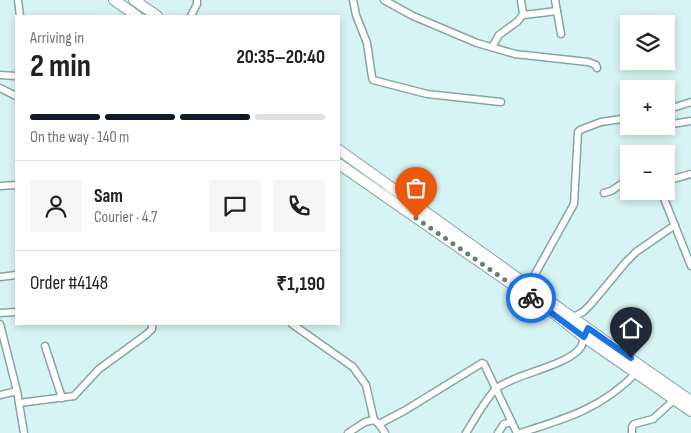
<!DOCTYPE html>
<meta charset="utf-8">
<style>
body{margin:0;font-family:"Sofia Sans Condensed",sans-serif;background:#f6f6f6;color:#222;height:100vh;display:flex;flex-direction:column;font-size:19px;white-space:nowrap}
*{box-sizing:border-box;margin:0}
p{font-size:16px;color:#767676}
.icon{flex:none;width:28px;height:28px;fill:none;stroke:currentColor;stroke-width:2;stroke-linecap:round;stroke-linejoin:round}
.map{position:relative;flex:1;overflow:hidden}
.side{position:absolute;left:15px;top:15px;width:325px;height:310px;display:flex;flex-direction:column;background:#fff;border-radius:0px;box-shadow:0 2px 8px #0003}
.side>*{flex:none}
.buttons{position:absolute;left:620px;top:15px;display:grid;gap:10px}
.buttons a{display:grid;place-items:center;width:55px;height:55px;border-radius:0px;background:#fff;box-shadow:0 2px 8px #0003;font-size:25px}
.pin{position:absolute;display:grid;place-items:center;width:42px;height:42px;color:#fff;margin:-51px -21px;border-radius:50% 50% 50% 0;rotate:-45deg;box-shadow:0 0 5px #0007}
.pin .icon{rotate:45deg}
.courier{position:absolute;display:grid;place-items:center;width:50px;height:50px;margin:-25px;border:4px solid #1a73e8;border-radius:50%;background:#fff;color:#222;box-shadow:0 1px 6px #0007}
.summary em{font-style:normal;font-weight:700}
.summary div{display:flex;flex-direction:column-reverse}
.summary{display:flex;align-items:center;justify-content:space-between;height:85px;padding:0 15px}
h1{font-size:32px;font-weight:700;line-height:38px}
.bar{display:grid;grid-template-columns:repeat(4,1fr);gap:8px 5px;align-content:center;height:60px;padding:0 15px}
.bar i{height:6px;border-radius:4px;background:#e0e0e0}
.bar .current{background:#111827}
.bar p{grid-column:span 4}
.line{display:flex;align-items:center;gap:12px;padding:0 15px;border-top:1px solid #e0e0e0}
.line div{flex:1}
.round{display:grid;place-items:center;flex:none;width:52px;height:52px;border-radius:0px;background:#f6f6f6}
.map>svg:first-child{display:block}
</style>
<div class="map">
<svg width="691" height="433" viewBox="0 0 691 433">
<rect width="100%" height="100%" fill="#d6f4f3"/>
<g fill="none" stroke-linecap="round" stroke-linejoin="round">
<g stroke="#88a5a4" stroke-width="9">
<g id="minor">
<path d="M 18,0 L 20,16"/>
<path d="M 353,0 L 356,15 L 367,43 L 372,77 L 373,80 L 427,94 L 501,102"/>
<path d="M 384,0 L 413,16 L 477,43 L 515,54 L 588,62 L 596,65 L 597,68"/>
<path d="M 521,0 L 523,13 L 524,15 L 557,11"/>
<path d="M 555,0 L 561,34"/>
<path d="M 191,16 L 197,4 L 197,0"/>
<path d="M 492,47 L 499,35 L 518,21 L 523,14"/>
<path d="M 0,75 L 16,76"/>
<path d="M 0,88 L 16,96"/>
<path d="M 666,110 L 691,102"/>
<path d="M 666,125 L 691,121"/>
<path d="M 666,181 L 691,174"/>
<path d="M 0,186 L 16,185"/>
<path d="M 661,191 L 691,266"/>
<path d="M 604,193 L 611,191 L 629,179"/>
<path d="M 0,277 L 16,275"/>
<path d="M 529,285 L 574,204 L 578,132 L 580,130 L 601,122 L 629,118"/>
<path d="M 0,313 L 16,312"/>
<path d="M 573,317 L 583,312 L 591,304 L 626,262 L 636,252 L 675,225"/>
<path d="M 0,324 L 17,391 L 24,433"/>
<path d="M 292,324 L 353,367 L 366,385 L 374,420"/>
<path d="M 45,346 L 62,398"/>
<path d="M 0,395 L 17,391"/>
<path d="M 19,403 L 74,396 L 99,369 L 147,334 L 152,329 L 152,324"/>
<path d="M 379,424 L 404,411 L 482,363 L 484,364 L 517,433"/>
<path d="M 348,433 L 365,422 L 374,420 L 379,424 L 385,433"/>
<path d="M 466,433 C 473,422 488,395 497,388 C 517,373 568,366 581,347 C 583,344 583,339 584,336"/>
<path d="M 498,433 L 504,424 L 512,422"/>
<path d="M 520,433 C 565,419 603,408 637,372"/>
<path d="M 632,433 L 632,427 L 634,424 L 653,419 L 675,399"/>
</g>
</g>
<g stroke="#88a5a4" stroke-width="12">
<g id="trunk">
<path d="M 114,0 L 137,16"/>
<path d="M 134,0 L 157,16"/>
<path d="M 339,150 L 619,351 L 691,401"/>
<path d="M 339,164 L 555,314 L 584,337 L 691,411"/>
</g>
</g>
<use href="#minor" stroke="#fff" stroke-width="6"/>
<use href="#trunk" stroke="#fff" stroke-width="10"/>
</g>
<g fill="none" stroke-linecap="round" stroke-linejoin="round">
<path stroke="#6b7d7c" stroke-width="5" stroke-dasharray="0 9" d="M 416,218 L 531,298"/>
<path stroke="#1a73e8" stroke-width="6" d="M 531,298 L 584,337 L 588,328 L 631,358"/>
</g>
</svg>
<div class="buttons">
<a><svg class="icon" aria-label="layers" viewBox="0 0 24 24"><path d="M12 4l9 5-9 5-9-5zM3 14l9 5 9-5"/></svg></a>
<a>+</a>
<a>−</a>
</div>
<div class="pin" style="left:416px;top:218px;background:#ea580c"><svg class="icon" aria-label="bag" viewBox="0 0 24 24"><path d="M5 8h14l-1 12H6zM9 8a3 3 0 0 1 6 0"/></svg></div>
<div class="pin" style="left:631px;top:358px;background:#1f2937"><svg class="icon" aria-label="home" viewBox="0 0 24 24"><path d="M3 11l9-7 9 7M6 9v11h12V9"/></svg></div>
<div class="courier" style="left:531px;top:298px"><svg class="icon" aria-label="bike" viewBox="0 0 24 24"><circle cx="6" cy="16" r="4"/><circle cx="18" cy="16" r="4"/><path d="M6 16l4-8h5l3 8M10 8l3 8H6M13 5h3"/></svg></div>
<section class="side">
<div class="summary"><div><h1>2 min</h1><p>Arriving in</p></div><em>20:35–20:40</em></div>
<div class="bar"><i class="current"></i><i class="current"></i><i class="current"></i><i></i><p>On the way · 140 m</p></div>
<div class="line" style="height:90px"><a class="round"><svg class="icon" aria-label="person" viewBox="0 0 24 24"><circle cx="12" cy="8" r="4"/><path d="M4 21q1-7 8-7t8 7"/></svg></a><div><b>Sam</b><p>Courier · 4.7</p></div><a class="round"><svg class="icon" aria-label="chat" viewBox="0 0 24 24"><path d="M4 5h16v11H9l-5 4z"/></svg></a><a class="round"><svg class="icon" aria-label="phone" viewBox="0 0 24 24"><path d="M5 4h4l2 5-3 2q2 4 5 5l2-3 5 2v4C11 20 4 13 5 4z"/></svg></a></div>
<div class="line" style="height:65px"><div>Order #4148</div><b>₹1,190</b></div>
</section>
</div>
